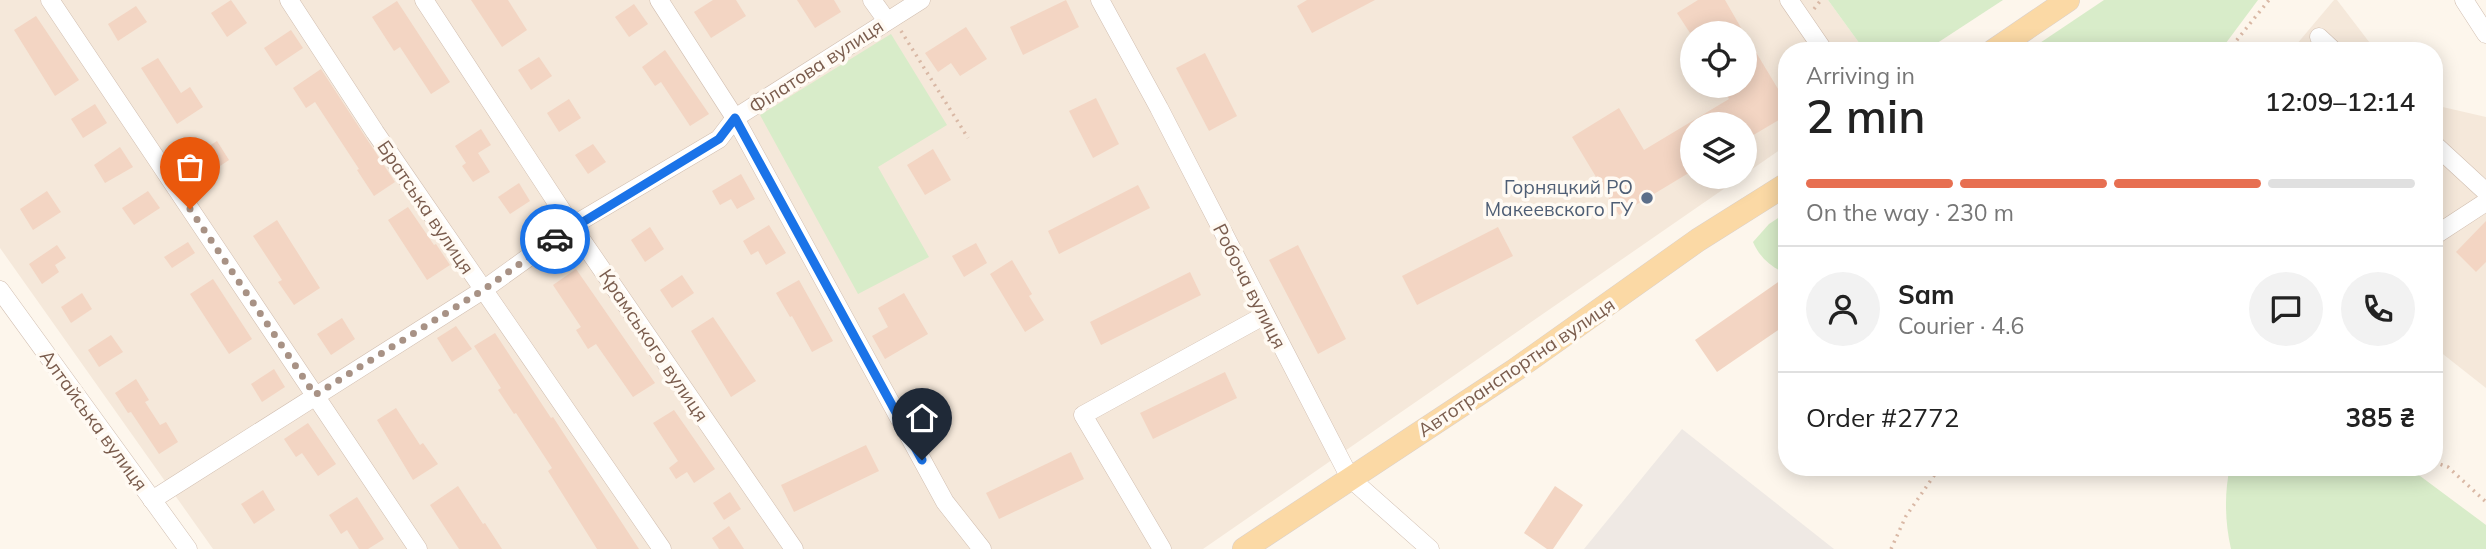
<!DOCTYPE html>
<meta charset="utf-8">
<style>
body{margin:0;font-family:Mulish,sans-serif;background:#f2f2f2;color:#222;height:100vh;display:flex;flex-direction:column;font-size:26px;white-space:nowrap}
*{box-sizing:border-box;margin:0}
p{font-size:23px;color:#767676}
.icon{flex:none;width:38px;height:38px;fill:none;stroke:currentColor;stroke-width:2;stroke-linecap:round;stroke-linejoin:round}
.map{position:relative;flex:1;overflow:hidden}
.side{position:absolute;left:1778px;top:42px;width:665px;height:434px;display:flex;flex-direction:column;background:#fff;border-radius:28px;box-shadow:0 4px 18px #0003}
.side>*{flex:none}
.buttons{position:absolute;left:1680px;top:21px;display:grid;gap:14px}
.buttons a{display:grid;place-items:center;width:77px;height:77px;border-radius:50%;background:#fff;box-shadow:0 4px 18px #0003;font-size:35px}
.pin{position:absolute;display:grid;place-items:center;width:60px;height:60px;color:#fff;margin:-72px -30px;border-radius:50% 50% 50% 0;rotate:-45deg;box-shadow:0 0 7px #0007}
.pin .icon{rotate:45deg}
.courier{position:absolute;display:grid;place-items:center;width:70px;height:70px;margin:-35px;border:5px solid #1a73e8;border-radius:50%;background:#fff;color:#222;box-shadow:0 2px 9px #0007}
.head em{font-style:normal;font-weight:600}
.head div{display:flex;flex-direction:column-reverse}
.head{display:flex;align-items:center;justify-content:space-between;height:119px;padding:0 28px}
h1{font-size:46px;font-weight:600;line-height:52px}
.bar{display:grid;grid-template-columns:repeat(4,1fr);gap:10px 7px;align-content:center;height:84px;padding:0 28px}
.bar i{height:9px;border-radius:5px;background:#e0e0e0}
.bar .active{background:#e76f51}
.bar p{grid-column:span 4}
.line{display:flex;align-items:center;gap:18px;padding:0 28px;border-top:2px solid #e0e0e0}
.line div{flex:1}
.round{display:grid;place-items:center;flex:none;width:74px;height:74px;border-radius:37px;background:#f2f2f2}
.map>svg:first-child{display:block}
</style>
<div class="map">
<svg width="2486" height="549" viewBox="0 0 2486 549">
<rect width="100%" height="100%" fill="#fdf6ec"/>
<g fill="#f5e8da" fill-rule="evenodd">
<path d="M 0,0 L 1828,0 L 1865,51 L 1787,51 L 1787,145 L 1745,174 L 1745,124 L 1692,124 L 1692,177 L 1741,177 L 1203,549 L 213,549 L 0,248 ZM 1692,33 L 1745,33 L 1745,86 L 1692,86 Z"/>
<path d="M 2334,0 L 2337,0 L 2376,51 L 2291,51 Z"/>
<path d="M 2434,105 L 2486,117 L 2486,388 L 2434,347 Z"/>
</g>
<path fill="#efe9e4" d="M 1682,429 L 1834,549 L 1584,549 Z"/>
<g fill="#d8ecc9">
<path d="M 1828,0 L 2003,0 L 1925,51 L 1865,51 Z"/>
<path d="M 2104,0 L 2258,0 L 2220,51 L 2028,51 Z"/>
<path d="M 891,34 L 947,125 L 878,167 L 929,257 L 858,294 L 760,115 Z"/>
<path d="M 1787,212 L 1787,274 C 1771,267 1760,258 1753,242 L 1769,224 Z"/>
<path d="M 2230,467 L 2408,467 L 2486,525 L 2486,549 L 2231,549 C 2225,523 2224,493 2230,467 Z"/>
</g>
<g fill="#f3d5c3">
<path d="M 231,0 L 247,23 L 227,37 L 211,13 Z"/>
<path d="M 471,0 L 508,0 L 527,30 L 502,47 Z"/>
<path d="M 713,0 L 736,0 L 746,16 L 711,38 L 694,12 Z"/>
<path d="M 797,0 L 834,0 L 841,12 L 815,28 Z"/>
<path d="M 1066,0 L 1079,27 L 1023,55 L 1010,27 Z"/>
<path d="M 1307,0 L 1375,0 L 1312,33 L 1297,6 Z"/>
<path d="M 1698,0 L 1725,0 L 1744,33 L 1690,33 L 1677,13 Z"/>
<path d="M 397,1 L 450,82 L 431,94 L 400,47 L 394,51 L 372,17 Z"/>
<path d="M 634,4 L 648,24 L 629,37 L 615,17 Z"/>
<path d="M 136,6 L 147,22 L 118,41 L 108,24 Z"/>
<path d="M 36,16 L 79,80 L 55,96 L 14,30 Z"/>
<path d="M 966,27 L 987,59 L 960,76 L 951,63 L 938,72 L 925,53 Z"/>
<path d="M 291,30 L 303,48 L 276,66 L 264,48 Z"/>
<path d="M 1745,34 L 1787,104 L 1787,115 L 1745,140 L 1745,124 L 1692,124 L 1692,171 L 1619,215 L 1572,137 L 1619,108 L 1644,150 L 1729,99 L 1721,86 L 1745,86 Z"/>
<path d="M 665,50 L 709,114 L 690,126 L 661,82 L 655,86 L 642,67 Z"/>
<path d="M 1205,53 L 1237,116 L 1209,131 L 1176,68 Z"/>
<path d="M 539,57 L 552,76 L 531,90 L 518,70 Z"/>
<path d="M 158,58 L 181,93 L 190,87 L 203,107 L 177,124 L 141,68 Z"/>
<path d="M 321,69 L 395,182 L 374,196 L 357,170 L 359,169 L 315,102 L 306,108 L 293,88 Z"/>
<path d="M 1096,98 L 1119,144 L 1093,158 L 1069,111 Z"/>
<path d="M 569,99 L 581,118 L 559,132 L 547,113 Z"/>
<path d="M 95,104 L 107,123 L 83,138 L 71,119 Z"/>
<path d="M 481,129 L 491,145 L 478,153 L 490,172 L 473,182 L 462,166 L 466,163 L 455,146 Z"/>
<path d="M 217,141 L 229,160 L 205,176 L 192,157 Z"/>
<path d="M 593,144 L 606,162 L 588,174 L 575,155 Z"/>
<path d="M 120,147 L 133,167 L 105,183 L 94,165 Z"/>
<path d="M 933,149 L 951,180 L 925,195 L 907,165 Z"/>
<path d="M 741,174 L 755,199 L 737,209 L 731,199 L 720,205 L 712,191 Z"/>
<path d="M 519,183 L 530,201 L 510,214 L 498,197 Z"/>
<path d="M 1138,185 L 1150,208 L 1059,254 L 1048,231 Z"/>
<path d="M 47,191 L 61,212 L 33,230 L 20,209 Z"/>
<path d="M 148,191 L 160,208 L 134,225 L 122,208 Z"/>
<path d="M 408,207 L 434,245 L 436,244 L 450,265 L 427,280 L 388,220 Z"/>
<path d="M 277,220 L 320,288 L 294,305 L 278,282 L 282,280 L 253,236 Z"/>
<path d="M 2486,221 L 2486,262 L 2476,272 L 2456,252 Z"/>
<path d="M 769,225 L 786,253 L 766,265 L 758,251 L 751,255 L 743,241 Z"/>
<path d="M 650,227 L 664,249 L 645,262 L 631,240 Z"/>
<path d="M 1498,227 L 1513,256 L 1417,305 L 1402,276 Z"/>
<path d="M 188,242 L 195,253 L 172,268 L 164,257 Z"/>
<path d="M 976,243 L 987,263 L 964,277 L 952,256 Z"/>
<path d="M 57,245 L 66,258 L 55,265 L 59,272 L 42,284 L 29,264 Z"/>
<path d="M 1298,245 L 1346,339 L 1318,354 L 1269,260 Z"/>
<path d="M 1012,260 L 1032,294 L 1029,296 L 1044,320 L 1025,332 L 990,274 Z"/>
<path d="M 576,269 L 655,383 L 633,397 L 596,344 L 588,349 L 576,330 L 581,327 L 553,285 Z"/>
<path d="M 1190,272 L 1201,295 L 1101,345 L 1090,322 Z"/>
<path d="M 682,275 L 694,293 L 672,308 L 660,290 Z"/>
<path d="M 1787,276 L 1787,324 L 1717,372 L 1695,340 Z"/>
<path d="M 213,279 L 252,339 L 229,354 L 190,294 Z"/>
<path d="M 799,280 L 833,341 L 812,352 L 792,316 L 790,317 L 776,293 Z"/>
<path d="M 82,293 L 92,309 L 71,323 L 61,307 Z"/>
<path d="M 904,293 L 928,334 L 885,359 L 872,336 L 888,327 L 878,308 Z"/>
<path d="M 713,317 L 756,381 L 731,397 L 691,331 Z"/>
<path d="M 342,318 L 355,339 L 331,355 L 317,334 Z"/>
<path d="M 456,326 L 472,349 L 452,362 L 437,338 Z"/>
<path d="M 495,333 L 551,418 L 553,417 L 639,549 L 597,549 L 548,471 L 552,468 L 516,413 L 514,414 L 498,390 L 501,388 L 474,346 Z"/>
<path d="M 111,335 L 123,352 L 99,367 L 88,350 Z"/>
<path d="M 274,369 L 285,387 L 262,402 L 251,384 Z"/>
<path d="M 1225,372 L 1237,398 L 1153,439 L 1140,413 Z"/>
<path d="M 136,379 L 149,400 L 145,402 L 160,425 L 166,422 L 178,442 L 159,454 L 131,412 L 128,413 L 115,393 Z"/>
<path d="M 396,408 L 420,445 L 423,443 L 438,464 L 413,480 L 377,420 Z"/>
<path d="M 674,410 L 715,469 L 694,483 L 687,472 L 676,479 L 669,468 L 678,461 L 653,423 Z"/>
<path d="M 308,423 L 336,464 L 318,476 L 302,453 L 296,457 L 284,439 Z"/>
<path d="M 866,445 L 879,471 L 794,512 L 781,485 Z"/>
<path d="M 1071,452 L 1084,479 L 999,519 L 986,493 Z"/>
<path d="M 458,486 L 483,524 L 485,523 L 502,549 L 459,549 L 430,505 Z"/>
<path d="M 1555,486 L 1583,505 L 1553,549 L 1547,549 L 1524,533 Z"/>
<path d="M 263,490 L 275,510 L 254,524 L 241,504 Z"/>
<path d="M 730,492 L 741,509 L 724,520 L 713,503 Z"/>
<path d="M 357,497 L 384,539 L 368,549 L 359,549 L 347,530 L 341,534 L 329,515 Z"/>
<path d="M 729,526 L 744,549 L 719,549 L 712,538 Z"/>
</g>
<g fill="none" stroke-linecap="round" stroke-linejoin="round">
<g stroke="#d1beb0" stroke-width="19">
<g id="minor">
<path d="M 50,0 L 418,549"/>
<path d="M 289,0 L 375,132 L 662,549"/>
<path d="M 424,0 L 572,226 L 794,549"/>
<path d="M 659,0 L 735,118 L 945,502 L 982,549"/>
<path d="M 872,0 L 887,21"/>
<path d="M 1100,0 L 1159,108 L 1350,478 L 1430,549"/>
<path d="M 1789,0 L 1824,51"/>
<path d="M 2464,0 L 2486,34"/>
<path d="M 2319,37 L 2334,51"/>
<path d="M 2434,144 L 2486,192"/>
<path d="M 2434,236 L 2486,202"/>
<path d="M 0,290 L 188,549"/>
<path d="M 152,500 L 483,290 L 572,226 L 719,139 L 735,118 L 921,0"/>
<path d="M 1162,549 L 1083,415 L 1265,315"/>
</g>
</g>
<g stroke="#dad1cd" stroke-width="24">
<g id="major">
<path d="M 1993,51 L 2068,0"/>
<path d="M 1244,549 L 1515,370 L 1698,240 L 1787,184"/>
</g>
</g>
<g stroke="#d9b8a5" stroke-width="3.5" stroke-dasharray="2 5" stroke-linecap="butt">
<path d="M 1814,9 L 1821,0"/>
<path d="M 901,31 L 968,138"/>
<path d="M 2228,51 L 2269,0"/>
<path d="M 2434,462 L 2448,467 L 2486,502"/>
<path d="M 1891,549 L 1906,516 L 1940,467"/>
</g>
<use href="#minor" stroke="#fff" stroke-width="18"/>
<use href="#major" stroke="#fbd9a5" stroke-width="23"/>
</g>
<g fill="none" stroke-linecap="round" stroke-linejoin="round">
<path stroke="#a89285" stroke-width="7" stroke-dasharray="0 12.6" d="M 190,209 L 315,395 L 483,290 L 555,239"/>
<path stroke="#1a73e8" stroke-width="9" d="M 555,239 L 719,139 L 735,118 L 922,460"/>
</g>
<circle fill="#5c6f8a" stroke="#fffaf3" stroke-width="2.5" cx="1647" cy="198" r="7"/>
<g text-anchor="middle" stroke-width="7" stroke-linejoin="round" paint-order="stroke">
<g font-size="19" fill="#7a5c4d" stroke="#fffaf3">
<text transform="translate(816 66) rotate(-33)" y="7">Філатова вулиця</text>
<text transform="translate(426 207) rotate(56)" y="7">Братська вулиця</text>
<text transform="translate(1250 286) rotate(63)" y="7">Робоча вулиця</text>
<text transform="translate(654 345) rotate(56)" y="7">Крамського вулиця</text>
<text transform="translate(1516 367) rotate(-34)" y="7">Автотранспортна вулиця</text>
<text transform="translate(94 420) rotate(54)" y="7">Алтайська вулиця</text>
</g>
<g font-size="19" fill="#4e5e75" stroke="#fffaf3" text-anchor="end">
<text x="1633" y="194">Горняцкий РО<tspan x="1633" dy="22">Макеевского ГУ</tspan></text>
</g>
</g>
</svg>
<div class="buttons">
<a><svg class="icon" aria-label="locate" viewBox="0 0 24 24"><circle cx="12" cy="12" r="6"/><path d="M12 2v4M12 18v4M2 12h4M18 12h4"/></svg></a>
<a><svg class="icon" aria-label="layers" viewBox="0 0 24 24"><path d="M12 4l9 5-9 5-9-5zM3 14l9 5 9-5"/></svg></a>
</div>
<div class="pin" style="left:190px;top:209px;background:#ea580c"><svg class="icon" aria-label="bag" viewBox="0 0 24 24"><path d="M5 8h14l-1 12H6zM9 8a3 3 0 0 1 6 0"/></svg></div>
<div class="pin" style="left:922px;top:460px;background:#1f2937"><svg class="icon" aria-label="home" viewBox="0 0 24 24"><path d="M3 11l9-7 9 7M6 9v11h12V9"/></svg></div>
<div class="courier" style="left:555px;top:239px"><svg class="icon" aria-label="car" viewBox="0 0 24 24"><path d="M5 17H2v-5l4-1 3-4h7l3 4 3 1v5h-3M9 17h6M6 11h13"/><circle cx="7" cy="17" r="2"/><circle cx="17" cy="17" r="2"/></svg></div>
<section class="side">
<div class="head"><div><h1>2 min</h1><p>Arriving in</p></div><em>12:09–12:14</em></div>
<div class="bar"><i class="active"></i><i class="active"></i><i class="active"></i><i></i><p>On the way · 230 m</p></div>
<div class="line" style="height:126px"><a class="round"><svg class="icon" aria-label="person" viewBox="0 0 24 24"><circle cx="12" cy="8" r="4"/><path d="M4 21q1-7 8-7t8 7"/></svg></a><div><b>Sam</b><p>Courier · 4.6</p></div><a class="round"><svg class="icon" aria-label="chat" viewBox="0 0 24 24"><path d="M4 5h16v11H9l-5 4z"/></svg></a><a class="round"><svg class="icon" aria-label="phone" viewBox="0 0 24 24"><path d="M5 4h4l2 5-3 2q2 4 5 5l2-3 5 2v4C11 20 4 13 5 4z"/></svg></a></div>
<div class="line" style="height:91px"><div>Order #2772</div><b>385 ₴</b></div>
</section>
</div>
